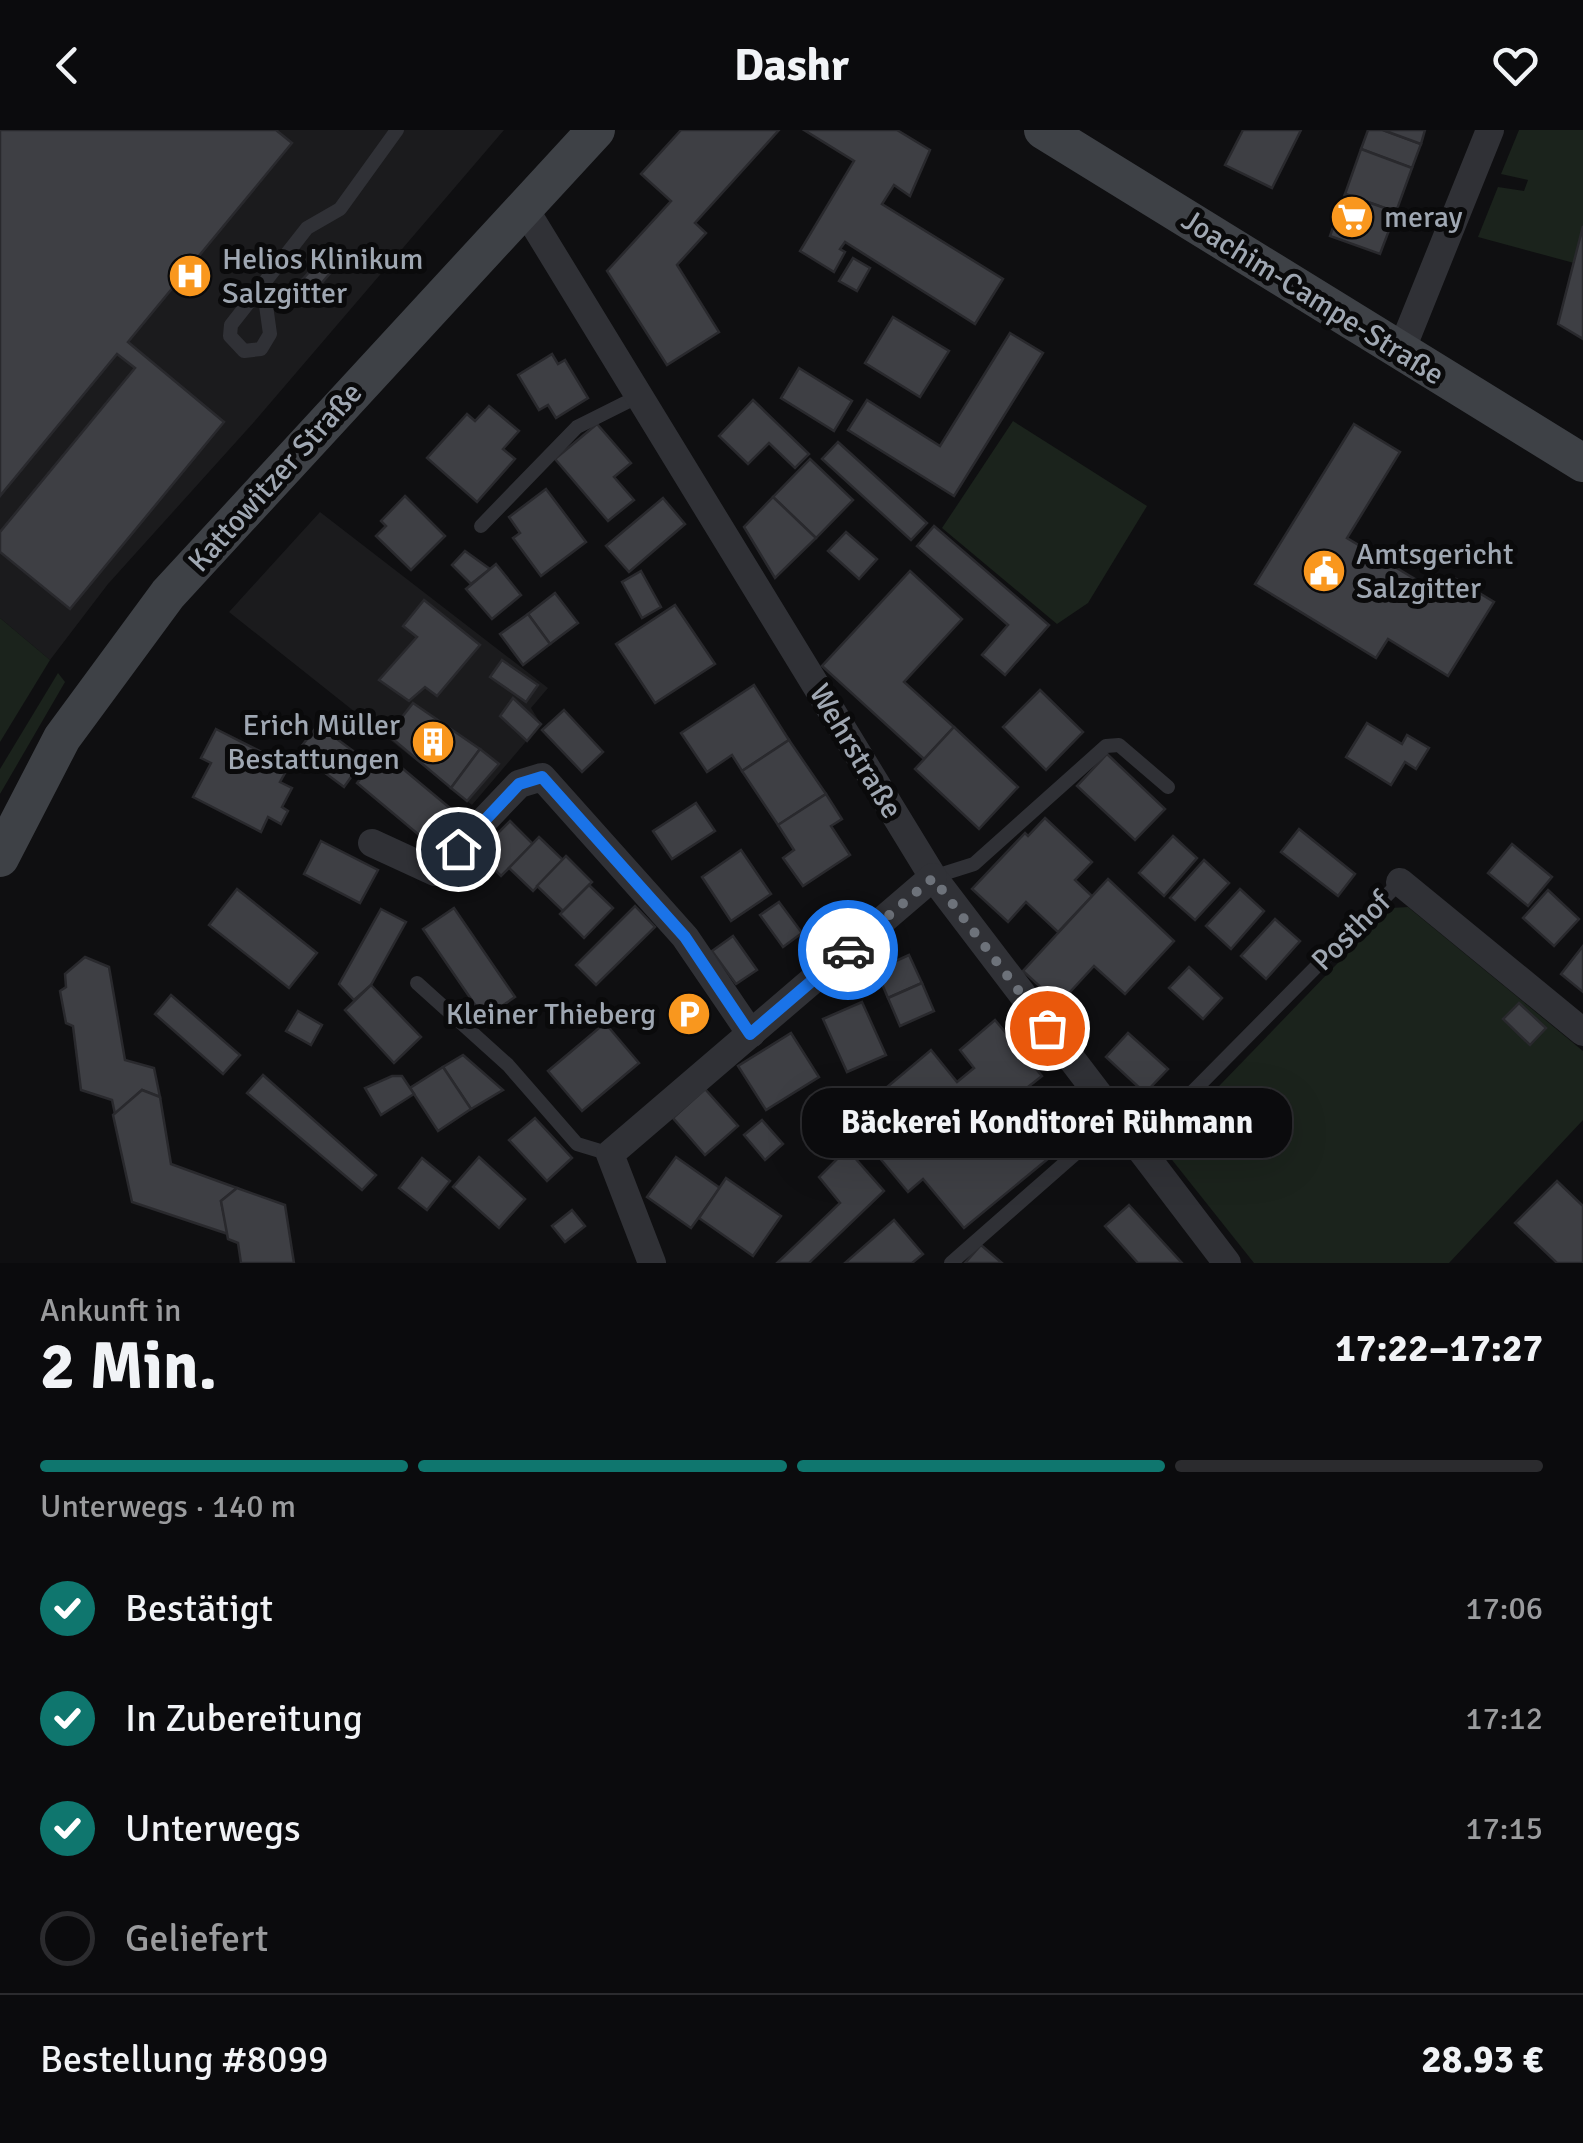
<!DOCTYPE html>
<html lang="de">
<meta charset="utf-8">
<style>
body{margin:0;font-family:Signika,sans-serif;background:#19191b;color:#f1f3f6;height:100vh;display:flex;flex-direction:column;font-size:38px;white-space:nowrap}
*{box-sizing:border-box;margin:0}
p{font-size:32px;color:#9a9b9d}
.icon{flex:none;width:55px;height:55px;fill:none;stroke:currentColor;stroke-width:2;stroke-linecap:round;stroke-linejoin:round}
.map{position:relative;height:1133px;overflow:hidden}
.panel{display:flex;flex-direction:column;background:#0b0b0d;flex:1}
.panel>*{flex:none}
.pin{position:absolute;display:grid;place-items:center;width:85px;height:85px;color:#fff;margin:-42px;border:5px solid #fff;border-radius:50%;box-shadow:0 2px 10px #0007}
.courier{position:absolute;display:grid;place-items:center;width:100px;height:100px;margin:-50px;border:8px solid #1a73e8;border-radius:50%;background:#fff;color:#222;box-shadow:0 2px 12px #0007}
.bubble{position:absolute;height:70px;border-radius:30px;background:#0b0b0d;box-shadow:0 10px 40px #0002,0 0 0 2px #2b2b2e;font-size:32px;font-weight:800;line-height:70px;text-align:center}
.summary em{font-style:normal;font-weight:800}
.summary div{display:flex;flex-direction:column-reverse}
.summary{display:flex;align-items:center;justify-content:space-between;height:170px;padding:0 40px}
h1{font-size:65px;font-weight:800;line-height:75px}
.bar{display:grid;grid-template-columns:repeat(4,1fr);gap:15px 10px;align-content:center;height:120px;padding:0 40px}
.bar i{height:12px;border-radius:8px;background:#2b2b2e}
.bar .selected{background:#0f766e}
.bar p{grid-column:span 4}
.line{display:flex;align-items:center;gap:25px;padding:0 40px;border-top:2px solid #2b2b2e}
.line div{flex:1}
ol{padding:0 40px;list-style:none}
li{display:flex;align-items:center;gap:30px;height:110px}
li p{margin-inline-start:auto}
li .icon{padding:10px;border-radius:50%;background:#0f766e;color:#fff;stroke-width:4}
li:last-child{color:#9a9b9d}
li i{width:55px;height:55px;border:5px solid #2b2b2e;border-radius:50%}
header{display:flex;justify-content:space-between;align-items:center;height:130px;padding:0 40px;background:#0b0b0d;font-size:45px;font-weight:800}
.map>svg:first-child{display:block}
</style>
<header><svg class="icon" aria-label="back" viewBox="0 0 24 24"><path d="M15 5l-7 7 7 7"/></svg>Dashr<svg class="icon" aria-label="heart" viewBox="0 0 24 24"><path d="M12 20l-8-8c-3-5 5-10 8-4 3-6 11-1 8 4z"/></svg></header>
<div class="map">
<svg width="1583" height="1133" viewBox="0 0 1583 1133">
<rect width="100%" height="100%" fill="#0f0f11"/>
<g fill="#1b1b1d">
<path d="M 0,0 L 504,0 L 254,292 L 108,454 L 50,530 L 0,488 Z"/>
<path d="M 320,382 L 548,558 L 531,578 L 541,594 L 472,675 L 229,482 Z"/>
</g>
<g fill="#1b231c">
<path d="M 1519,0 L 1583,0 L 1583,96 L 1574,133 L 1478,107 L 1498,57 L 1524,61 L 1528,50 L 1501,44 Z"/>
<path d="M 1013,291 L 1147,376 L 1088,473 L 1057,494 L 942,398 Z"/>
<path d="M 0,488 L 50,530 L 0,612 Z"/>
<path d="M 58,543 L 65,552 L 0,664 L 0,639 Z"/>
<path d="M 1408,777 L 1583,921 L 1583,990 L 1449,1133 L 1254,1133 L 1161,1016 L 1391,778 Z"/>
</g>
<g fill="#3e3f44" stroke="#29292d" stroke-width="2.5">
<path d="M 0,0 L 276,0 L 292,13 L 128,212 L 224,292 L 70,479 L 0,422 L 0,402 L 135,238 L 117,224 L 0,366 Z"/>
<path d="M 681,0 L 779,0 L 695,93 L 706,103 L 677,135 L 719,202 L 667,235 L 607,141 L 671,71 L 641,44 Z"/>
<path d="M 804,0 L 897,0 L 930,20 L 910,66 L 894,55 L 882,74 L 1003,149 L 975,194 L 845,112 L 840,119 L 845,122 L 834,142 L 800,121 L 854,31 Z"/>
<path d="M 1243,0 L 1301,0 L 1272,58 L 1225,35 Z"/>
<path d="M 1368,0 L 1383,0 L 1421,14 L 1412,38 L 1361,19 Z"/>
<path d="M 1383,0 L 1425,0 L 1421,14 Z"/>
<path d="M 1361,19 L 1412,38 L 1396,82 L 1345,64 Z"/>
<path d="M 1345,64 L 1396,82 L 1380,124 L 1330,106 Z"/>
<path d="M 1583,96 L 1583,209 L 1558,194 Z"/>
<path d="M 853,128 L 870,138 L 857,161 L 839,151 Z"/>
<path d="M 320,130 L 332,141 L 306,171 L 293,160 Z"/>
<path d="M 893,187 L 949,221 L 920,267 L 865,233 Z"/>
<path d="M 1010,203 L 1043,223 L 954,366 L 848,300 L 867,270 L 940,316 Z"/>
<path d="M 552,224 L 558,234 L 565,230 L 588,268 L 556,288 L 548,275 L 539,280 L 518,245 Z"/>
<path d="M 799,238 L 852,271 L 834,301 L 781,268 Z"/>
<path d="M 753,270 L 809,324 L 795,338 L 769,313 L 748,334 L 719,306 Z"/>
<path d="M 489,276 L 519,301 L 503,319 L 515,329 L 477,372 L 427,328 L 467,284 L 475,291 Z"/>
<path d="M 597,294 L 631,333 L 614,347 L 634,370 L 608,391 L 555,329 Z"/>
<path d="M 1354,294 L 1400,322 L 1347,408 L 1440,464 L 1451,446 L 1494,472 L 1448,546 L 1388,509 L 1376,528 L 1255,454 Z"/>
<path d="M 838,312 L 927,393 L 911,410 L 822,329 Z"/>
<path d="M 810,329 L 853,370 L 816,408 L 773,367 Z"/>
<path d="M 546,359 L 586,412 L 541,446 L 513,408 L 520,403 L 509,387 Z"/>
<path d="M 405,366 L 445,406 L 411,440 L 376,406 L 386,396 L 381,391 Z"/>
<path d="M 773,367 L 816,408 L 775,448 L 744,397 Z"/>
<path d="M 663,368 L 685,394 L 629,442 L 606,416 Z"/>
<path d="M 934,396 L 1049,495 L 1005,545 L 982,525 L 1008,495 L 917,416 Z"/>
<path d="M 846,402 L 877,429 L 859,449 L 828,421 Z"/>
<path d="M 465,421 L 490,439 L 471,454 L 452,435 Z"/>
<path d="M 496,434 L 521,465 L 492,489 L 466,459 Z"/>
<path d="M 641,441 L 661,477 L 642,488 L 622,452 Z"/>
<path d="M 910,441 L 962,489 L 904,552 L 954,597 L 924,629 L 822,536 Z"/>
<path d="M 555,463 L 578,493 L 550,514 L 528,484 Z"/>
<path d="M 424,470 L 480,515 L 437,566 L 425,557 L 409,571 L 379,550 L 417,507 L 403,496 Z"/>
<path d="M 675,475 L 715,534 L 655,573 L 616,514 Z"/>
<path d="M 528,484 L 550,514 L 523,535 L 500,504 Z"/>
<path d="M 502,530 L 538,555 L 526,572 L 490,547 Z"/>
<path d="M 754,555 L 789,610 L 742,641 L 732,625 L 707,642 L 681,603 Z"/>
<path d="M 1040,560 L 1083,602 L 1046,640 L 1003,597 Z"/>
<path d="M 513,568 L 541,594 L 527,611 L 500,586 Z"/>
<path d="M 413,573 L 480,619 L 451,658 L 388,605 Z"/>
<path d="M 564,580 L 603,622 L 582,642 L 542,600 Z"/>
<path d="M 1367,593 L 1402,614 L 1407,605 L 1429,618 L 1416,639 L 1405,632 L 1391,655 L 1346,627 Z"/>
<path d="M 318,595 L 364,629 L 344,657 L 297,622 Z"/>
<path d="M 954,597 L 1018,657 L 979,699 L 915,639 Z"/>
<path d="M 216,599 L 289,636 L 280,652 L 292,658 L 282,677 L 288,681 L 281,694 L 268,687 L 261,702 L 193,667 L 211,633 L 201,628 Z"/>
<path d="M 789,610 L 826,664 L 778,695 L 742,641 Z"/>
<path d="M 480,619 L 499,634 L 467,671 L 451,658 Z"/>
<path d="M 1107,624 L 1165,679 L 1135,710 L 1077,656 Z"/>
<path d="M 377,628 L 391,640 L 396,633 L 451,679 L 425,710 L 357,653 Z"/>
<path d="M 826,664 L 842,689 L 831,696 L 850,725 L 803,756 L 783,728 L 794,720 L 778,695 Z"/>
<path d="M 696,673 L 715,701 L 672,729 L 653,701 Z"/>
<path d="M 1045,688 L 1092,732 L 1075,750 L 1092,766 L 1058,802 L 1026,772 L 1008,792 L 972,759 L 1025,703 L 1028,706 Z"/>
<path d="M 510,691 L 533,714 L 501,746 L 478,723 Z"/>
<path d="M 1299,699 L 1355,744 L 1338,766 L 1281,722 Z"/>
<path d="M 1173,706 L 1197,728 L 1164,766 L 1139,743 Z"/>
<path d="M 539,707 L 563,730 L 533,761 L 509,738 Z"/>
<path d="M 321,711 L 378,740 L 360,773 L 304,744 Z"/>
<path d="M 1512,714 L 1552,747 L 1528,776 L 1488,743 Z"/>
<path d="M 741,720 L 771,764 L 731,791 L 702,747 Z"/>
<path d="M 566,726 L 592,752 L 563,781 L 537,756 Z"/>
<path d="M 1204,730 L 1229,753 L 1195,790 L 1170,768 Z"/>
<path d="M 1108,749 L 1174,811 L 1125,864 L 1094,836 L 1059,874 L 1023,841 Z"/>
<path d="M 589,755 L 613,778 L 584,808 L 560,784 Z"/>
<path d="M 237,759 L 317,823 L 289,858 L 209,795 Z"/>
<path d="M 1240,759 L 1264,781 L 1231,819 L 1206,796 Z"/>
<path d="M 1548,760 L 1579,789 L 1554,816 L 1523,788 Z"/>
<path d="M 779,772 L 802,803 L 783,817 L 760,785 Z"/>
<path d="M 635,776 L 655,797 L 596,855 L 576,835 Z"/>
<path d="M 454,778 L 515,867 L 484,888 L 423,799 Z"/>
<path d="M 381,779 L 406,792 L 371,855 L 354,870 L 339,854 Z"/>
<path d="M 1275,789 L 1300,811 L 1266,849 L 1241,826 Z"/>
<path d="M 733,806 L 757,840 L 736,854 L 712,821 Z"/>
<path d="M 1583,816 L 1583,862 L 1561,844 Z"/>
<path d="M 909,825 L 922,853 L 888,868 L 876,840 Z"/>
<path d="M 85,827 L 109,837 L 125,930 L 154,938 L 160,967 L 142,960 L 115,984 L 112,970 L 81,960 L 73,896 L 66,893 L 60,861 L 66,857 L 65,844 Z"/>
<path d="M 1189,837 L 1222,868 L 1203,889 L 1169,858 Z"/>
<path d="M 922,853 L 934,881 L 900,896 L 888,868 Z"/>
<path d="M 371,855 L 421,907 L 394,933 L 345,880 Z"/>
<path d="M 171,865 L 240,925 L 223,944 L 155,884 Z"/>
<path d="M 862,872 L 886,925 L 847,942 L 823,889 Z"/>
<path d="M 1519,873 L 1546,898 L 1530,915 L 1503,889 Z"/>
<path d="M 298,881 L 322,895 L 311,915 L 286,901 Z"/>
<path d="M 995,890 L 1042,946 L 1028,957 L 1072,1009 L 964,1098 L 923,1049 L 908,1062 L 848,990 L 931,920 L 957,952 L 974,938 L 960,920 Z"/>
<path d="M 605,893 L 639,933 L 582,981 L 548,941 Z"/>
<path d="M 791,903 L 819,947 L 766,980 L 738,936 Z"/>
<path d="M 1128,903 L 1168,939 L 1145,963 L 1106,927 Z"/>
<path d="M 463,925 L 503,960 L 471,979 L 443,937 Z"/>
<path d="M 443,937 L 471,979 L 438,1001 L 410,958 Z"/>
<path d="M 263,945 L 376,1045 L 362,1060 L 247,963 Z"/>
<path d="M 392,946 L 402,946 L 414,964 L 381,985 L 365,958 Z"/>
<path d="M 705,959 L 738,996 L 705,1025 L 673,988 Z"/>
<path d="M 142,960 L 160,967 L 171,1034 L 237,1058 L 221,1071 L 228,1104 L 132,1072 L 113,985 Z"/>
<path d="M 535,988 L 572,1028 L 547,1051 L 509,1010 Z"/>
<path d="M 762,990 L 783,1014 L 765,1030 L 744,1005 Z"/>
<path d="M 847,1019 L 884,1061 L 809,1133 L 777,1133 L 840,1073 L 819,1047 Z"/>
<path d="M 479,1027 L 525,1069 L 499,1098 L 453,1057 Z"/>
<path d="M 676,1027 L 720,1058 L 691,1098 L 647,1067 Z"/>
<path d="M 422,1028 L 450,1051 L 427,1080 L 399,1058 Z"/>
<path d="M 726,1048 L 781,1086 L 753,1126 L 699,1088 Z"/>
<path d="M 1557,1051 L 1583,1076 L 1583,1133 L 1557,1133 L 1515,1093 Z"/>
<path d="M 237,1058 L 285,1075 L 294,1133 L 241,1133 L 238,1113 L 228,1109 L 221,1071 Z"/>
<path d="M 1129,1075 L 1182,1133 L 1138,1133 L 1105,1096 Z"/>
<path d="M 572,1080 L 585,1096 L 565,1112 L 552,1096 Z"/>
<path d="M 894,1090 L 923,1124 L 912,1133 L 845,1133 Z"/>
<path d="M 981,1115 L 1002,1133 L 965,1133 Z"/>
</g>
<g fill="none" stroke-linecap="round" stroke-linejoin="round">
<g stroke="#303136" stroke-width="14">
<path d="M 263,154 L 270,204 L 261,219 L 244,221 L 230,206 L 231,195 L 307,98 L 340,79 L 397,0"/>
<path d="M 481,396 L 577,297 L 639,266"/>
<path d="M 933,747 L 974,734 L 1106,616 L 1119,615 L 1168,657"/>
<path d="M 417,853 L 508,935 L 577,1014 L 610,1024"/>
<path d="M 1137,1018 L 1400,752"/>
<path d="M 951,1133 L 1115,989"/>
</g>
<g stroke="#303136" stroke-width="28">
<path d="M 526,81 L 933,747 L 1227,1133"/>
<path d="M 1401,221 L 1490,0"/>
<path d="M 372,713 L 435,742 L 519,654 L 542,647 L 685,807 L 751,904"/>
<path d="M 1400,752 L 1583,902"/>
<path d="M 652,1133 L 610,1024 L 933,747"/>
</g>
<g stroke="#3e4146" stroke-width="38">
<path d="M 1043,0 L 1583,333"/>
<path d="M 0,728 L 62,608 L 168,464 L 596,0"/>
</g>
</g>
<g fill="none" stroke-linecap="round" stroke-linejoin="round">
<path stroke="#6d727a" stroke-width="10" stroke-dasharray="0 18" d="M 848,820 L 933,748 L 1047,898"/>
<path stroke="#1a73e8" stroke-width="12" d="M 458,719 L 519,654 L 542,647 L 685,807 L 750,904 L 848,820"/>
</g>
<defs>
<g id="supermarket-disc" transform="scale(2.25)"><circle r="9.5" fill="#f9971e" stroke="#0a0a0b"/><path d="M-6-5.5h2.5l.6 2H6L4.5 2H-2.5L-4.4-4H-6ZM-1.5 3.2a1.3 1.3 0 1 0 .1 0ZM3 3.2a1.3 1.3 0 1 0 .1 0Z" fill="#fff"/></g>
<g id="hospital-disc" transform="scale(2.25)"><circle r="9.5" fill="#f9971e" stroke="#0a0a0b"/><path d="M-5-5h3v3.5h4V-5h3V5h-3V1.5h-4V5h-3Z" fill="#fff"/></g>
<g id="civic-disc" transform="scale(2.25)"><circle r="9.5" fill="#f9971e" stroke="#0a0a0b"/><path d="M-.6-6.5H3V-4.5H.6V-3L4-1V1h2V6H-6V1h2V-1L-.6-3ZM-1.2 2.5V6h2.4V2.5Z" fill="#fff"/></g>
<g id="building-disc" transform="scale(2.25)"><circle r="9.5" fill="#f9971e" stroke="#0a0a0b"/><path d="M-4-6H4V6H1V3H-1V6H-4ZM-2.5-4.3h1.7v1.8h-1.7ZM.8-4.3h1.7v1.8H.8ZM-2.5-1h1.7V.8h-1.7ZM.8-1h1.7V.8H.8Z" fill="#fff"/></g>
<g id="parking-disc" transform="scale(2.25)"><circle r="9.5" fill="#f9971e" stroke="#0a0a0b"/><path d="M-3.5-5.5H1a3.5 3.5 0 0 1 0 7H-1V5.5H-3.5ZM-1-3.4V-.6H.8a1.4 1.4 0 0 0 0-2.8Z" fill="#fff"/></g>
</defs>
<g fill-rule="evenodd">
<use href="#supermarket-disc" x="1352" y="87"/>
<use href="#hospital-disc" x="190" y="146"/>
<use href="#civic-disc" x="1324" y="441"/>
<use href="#building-disc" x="433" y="612"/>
<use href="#parking-disc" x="689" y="884"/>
</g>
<g text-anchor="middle" stroke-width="10" stroke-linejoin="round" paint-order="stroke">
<g font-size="30" fill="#9fa7b2" stroke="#0a0a0b" text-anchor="start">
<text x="1384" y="97">meray</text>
<text x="222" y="139">Helios Klinikum<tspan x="222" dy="34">Salzgitter</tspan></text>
<text x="1356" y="434">Amtsgericht<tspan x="1356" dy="34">Salzgitter</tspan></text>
<text x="400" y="605" text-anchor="end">Erich Müller<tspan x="400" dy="34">Bestattungen</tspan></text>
<text x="656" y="894" text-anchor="end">Kleiner Thieberg</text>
</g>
<g font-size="30" fill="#9fa7b2" stroke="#0a0a0b">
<text transform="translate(1313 167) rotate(32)" y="10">Joachim-Campe-Straße</text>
<text transform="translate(275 347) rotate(-48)" y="10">Kattowitzer Straße</text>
<text transform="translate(856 621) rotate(59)" y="10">Wehrstraße</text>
<text transform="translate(1351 801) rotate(-45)" y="10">Posthof</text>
</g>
</g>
</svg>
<div class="pin" style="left:1047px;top:898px;background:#ea580c"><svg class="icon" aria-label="bag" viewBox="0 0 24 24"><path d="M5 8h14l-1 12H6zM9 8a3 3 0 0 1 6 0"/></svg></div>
<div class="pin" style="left:458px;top:719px;background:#1f2937"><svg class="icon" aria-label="home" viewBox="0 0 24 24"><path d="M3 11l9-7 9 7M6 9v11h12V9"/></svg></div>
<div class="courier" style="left:848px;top:820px"><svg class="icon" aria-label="car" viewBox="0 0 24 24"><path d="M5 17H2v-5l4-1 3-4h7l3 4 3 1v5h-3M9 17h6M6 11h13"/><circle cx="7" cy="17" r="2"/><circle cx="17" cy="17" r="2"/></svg></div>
<div class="bubble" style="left:802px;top:958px;width:490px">Bäckerei Konditorei Rühmann</div>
</div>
<section class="panel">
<div class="summary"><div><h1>2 Min.</h1><p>Ankunft in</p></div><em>17:22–17:27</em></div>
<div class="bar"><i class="selected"></i><i class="selected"></i><i class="selected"></i><i></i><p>Unterwegs · 140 m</p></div>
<ol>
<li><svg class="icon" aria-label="check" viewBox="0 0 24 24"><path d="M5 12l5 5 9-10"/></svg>Bestätigt<p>17:06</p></li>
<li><svg class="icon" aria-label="check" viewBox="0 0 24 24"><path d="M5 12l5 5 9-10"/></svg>In Zubereitung<p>17:12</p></li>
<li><svg class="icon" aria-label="check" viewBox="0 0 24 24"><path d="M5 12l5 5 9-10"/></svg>Unterwegs<p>17:15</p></li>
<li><i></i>Geliefert</li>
</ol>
<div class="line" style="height:130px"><div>Bestellung #8099</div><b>28.93 €</b></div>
</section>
